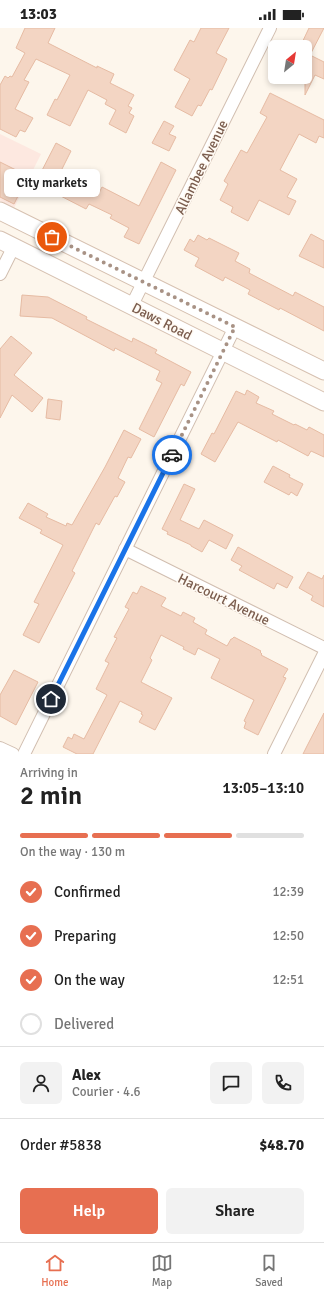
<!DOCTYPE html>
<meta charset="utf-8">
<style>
body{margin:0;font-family:Signika,sans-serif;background:#f2f2f2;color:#222;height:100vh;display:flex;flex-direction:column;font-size:15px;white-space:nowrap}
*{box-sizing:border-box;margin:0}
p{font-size:13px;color:#767676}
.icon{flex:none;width:22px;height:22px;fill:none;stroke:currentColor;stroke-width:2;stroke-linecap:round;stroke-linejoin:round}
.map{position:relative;height:726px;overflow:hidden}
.drawer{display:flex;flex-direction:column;background:#fff;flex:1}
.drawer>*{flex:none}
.needle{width:26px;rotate:30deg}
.tools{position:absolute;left:268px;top:12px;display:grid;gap:8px}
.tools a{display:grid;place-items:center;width:44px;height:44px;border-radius:6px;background:#fff;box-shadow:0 2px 6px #0003;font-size:20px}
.pin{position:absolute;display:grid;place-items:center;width:34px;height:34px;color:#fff;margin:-17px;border:2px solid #fff;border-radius:50%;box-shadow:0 1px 4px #0007}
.courier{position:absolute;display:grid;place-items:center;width:40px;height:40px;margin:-20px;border:3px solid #1a73e8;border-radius:50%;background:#fff;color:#222;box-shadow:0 1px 5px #0007}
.bubble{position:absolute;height:28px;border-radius:6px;background:#fff;box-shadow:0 2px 6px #0003;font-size:13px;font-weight:600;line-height:28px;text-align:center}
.headline em{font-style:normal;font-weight:600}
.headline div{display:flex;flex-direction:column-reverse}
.headline{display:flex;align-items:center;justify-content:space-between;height:68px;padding:0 20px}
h1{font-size:26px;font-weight:600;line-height:30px}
.bar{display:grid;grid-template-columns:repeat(4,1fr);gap:6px 4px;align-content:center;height:48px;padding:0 20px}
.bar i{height:5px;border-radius:3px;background:#e0e0e0}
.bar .on{background:#e76f51}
.bar p{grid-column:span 4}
.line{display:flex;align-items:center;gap:10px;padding:0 20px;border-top:1px solid #e0e0e0}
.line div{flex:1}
.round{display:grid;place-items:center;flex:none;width:42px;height:42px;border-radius:6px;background:#f2f2f2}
ol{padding:0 20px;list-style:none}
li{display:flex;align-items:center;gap:12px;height:44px}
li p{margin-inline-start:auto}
li .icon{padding:4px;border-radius:50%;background:#e76f51;color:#fff;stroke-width:4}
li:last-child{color:#767676}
li i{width:22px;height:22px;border:2px solid #e0e0e0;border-radius:50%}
.action{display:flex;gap:8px;margin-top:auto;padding:8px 20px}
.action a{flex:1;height:46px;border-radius:6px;background:#e76f51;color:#fff;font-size:16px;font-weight:600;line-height:46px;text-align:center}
.action a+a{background:#f2f2f2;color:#222}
.status{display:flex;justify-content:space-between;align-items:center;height:28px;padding:0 20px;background:#fff;direction:ltr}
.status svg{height:11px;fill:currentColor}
.dock{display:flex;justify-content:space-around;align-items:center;height:56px;border-top:1px solid #e0e0e0;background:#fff;font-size:11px;color:#767676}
.dock a{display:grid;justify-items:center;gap:2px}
.dock .on{color:#e76f51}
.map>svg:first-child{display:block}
</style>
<div class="status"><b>13:03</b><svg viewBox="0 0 49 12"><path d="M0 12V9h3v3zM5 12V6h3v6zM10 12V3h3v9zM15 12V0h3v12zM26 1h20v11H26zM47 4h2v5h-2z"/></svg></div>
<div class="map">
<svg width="324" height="726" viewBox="0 0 324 726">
<rect width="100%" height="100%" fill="#fdf6ec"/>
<path fill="#fde8e0" d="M 0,106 L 41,126 L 14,180 L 0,173 Z"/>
<g fill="#f3d5c3" stroke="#e6bba3">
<path d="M 25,0 L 55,0 L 48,15 L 97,40 L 97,38 L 114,46 L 110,55 L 134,67 L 128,78 L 132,80 L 129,85 L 134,88 L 126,105 L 109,96 L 116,82 L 105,76 L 107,72 L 88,62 L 70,98 L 47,87 L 55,71 L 57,72 L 70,47 L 36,31 L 24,52 L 29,54 L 15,81 L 33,90 L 25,104 L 20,102 L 16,109 L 0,101 L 0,57 L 5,48 L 8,50 L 10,48 L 12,49 L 25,25 L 16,20 Z"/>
<path d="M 201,0 L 229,0 L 216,25 L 227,31 L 212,62 L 210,61 L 201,78 L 198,77 L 192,88 L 175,79 L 190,51 L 174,42 L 190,12 L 194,14 Z"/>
<path d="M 309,0 L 324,0 L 310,27 L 324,34 L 324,51 L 315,47 L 305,67 L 305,19 L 300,19 Z"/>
<path d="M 270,65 L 324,92 L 324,110 L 319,108 L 316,115 L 299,106 L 280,142 L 297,151 L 287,169 L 296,173 L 289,187 L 259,172 L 248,193 L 231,184 L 233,179 L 220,172 L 228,156 L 224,153 L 241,122 L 247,125 L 267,89 L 260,85 Z"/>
<path d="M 164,93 L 174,98 L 169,106 L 176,109 L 169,123 L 152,115 Z"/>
<path d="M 56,115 L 71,123 L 60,145 L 99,165 L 102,159 L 139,178 L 161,134 L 176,142 L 139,216 L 124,209 L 129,200 L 110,190 L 112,187 L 89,176 L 86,181 L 51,163 L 49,166 L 34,158 Z"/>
<path d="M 0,134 L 28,148 L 14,176 L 0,169 Z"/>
<path d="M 311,206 L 324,213 L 324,240 L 299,228 Z"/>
<path d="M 198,207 L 207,212 L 209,210 L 239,225 L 235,233 L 250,241 L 249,245 L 293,268 L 295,264 L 324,279 L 324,303 L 280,280 L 279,282 L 248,266 L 250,262 L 225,249 L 223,253 L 195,238 L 199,230 L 184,222 L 190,211 L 194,214 Z"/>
<path d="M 22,267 L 48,269 L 87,289 L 86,291 L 132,314 L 133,310 L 157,322 L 155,325 L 191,344 L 184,358 L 181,356 L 154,409 L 139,401 L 162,355 L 156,352 L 160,343 L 115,320 L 114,323 L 52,290 L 20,288 Z"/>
<path d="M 11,308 L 32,325 L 14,347 L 43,370 L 32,384 L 12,367 L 0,390 L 0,321 Z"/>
<path d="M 247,362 L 259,369 L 256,375 L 274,383 L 272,386 L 294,397 L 295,396 L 307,402 L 309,399 L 324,407 L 324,429 L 311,423 L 308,428 L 278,412 L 277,414 L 238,394 L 215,434 L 201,426 L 212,405 L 214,406 L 236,363 L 245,367 Z"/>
<path d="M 48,371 L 62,373 L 60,392 L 46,390 Z"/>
<path d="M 124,402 L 141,411 L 131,430 L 128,429 L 118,450 L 125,454 L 117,469 L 115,468 L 99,497 L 96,495 L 72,543 L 75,545 L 39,615 L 23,607 L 39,576 L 34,574 L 63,517 L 40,505 L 42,502 L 19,490 L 28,475 L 48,486 L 46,489 L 66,498 L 67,495 L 72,497 L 105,439 Z"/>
<path d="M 273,438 L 290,447 L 289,449 L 303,456 L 297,468 L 291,464 L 289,467 L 264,454 Z"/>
<path d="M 184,456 L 195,461 L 180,492 L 199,501 L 204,492 L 233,507 L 226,521 L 209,512 L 202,524 L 191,518 L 191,517 L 167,506 L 168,504 L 162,501 Z"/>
<path d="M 238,519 L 293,549 L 287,560 L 277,555 L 274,561 L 239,542 L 242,538 L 231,532 Z"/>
<path d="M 308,544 L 322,551 L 324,547 L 324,579 L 311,572 L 313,568 L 299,560 Z"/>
<path d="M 141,558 L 166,570 L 161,578 L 181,588 L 183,584 L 195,590 L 193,594 L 207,602 L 205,606 L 227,618 L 231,611 L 232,611 L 234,609 L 261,623 L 260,624 L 262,626 L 261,627 L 288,641 L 283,649 L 286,650 L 258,707 L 244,700 L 246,694 L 244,693 L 254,672 L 211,650 L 220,631 L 198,620 L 195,627 L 183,621 L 184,619 L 161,607 L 150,630 L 152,632 L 141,654 L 172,670 L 155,702 L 139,694 L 143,687 L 141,686 L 142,684 L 120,673 L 93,726 L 77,726 L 63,719 L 68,709 L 72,711 L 74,706 L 84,711 L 107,667 L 96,661 L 109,635 L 105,633 L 117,610 L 114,609 L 129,581 L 125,579 L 133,564 L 137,566 Z"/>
<path d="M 14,642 L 38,654 L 16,697 L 0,688 L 0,667 Z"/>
<path d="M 324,685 L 324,726 L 303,726 L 307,718 Z"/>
</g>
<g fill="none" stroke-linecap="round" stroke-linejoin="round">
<g stroke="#d1beb0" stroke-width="14">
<g id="street">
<path d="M 0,246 L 14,218"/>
<path d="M 132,277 L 270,0"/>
<path d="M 125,521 L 324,620"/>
<path d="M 0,720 L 13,726"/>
<path d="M 24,726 L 235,299"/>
<path d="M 274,726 L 324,626"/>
</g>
</g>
<g stroke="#d6c0b0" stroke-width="19">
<g id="secondary">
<path d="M 0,183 L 324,343"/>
<path d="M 0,212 L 324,374"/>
</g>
</g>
<use href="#street" stroke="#fff" stroke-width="12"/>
<use href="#secondary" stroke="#fff" stroke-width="17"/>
</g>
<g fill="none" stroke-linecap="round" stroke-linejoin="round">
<path stroke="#a89285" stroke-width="4" stroke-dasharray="0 7.2" d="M 52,209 L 235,299 L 172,427"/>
<path stroke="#1a73e8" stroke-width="5" d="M 51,671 L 172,427"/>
</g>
<g text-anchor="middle" stroke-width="3" stroke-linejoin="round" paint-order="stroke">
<g font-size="14" fill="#7a5c4d" stroke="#fffaf3">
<text transform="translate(201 139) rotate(-64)" y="5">Allambee Avenue</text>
<text transform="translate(162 293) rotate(27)" y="5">Daws Road</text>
<text transform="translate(224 571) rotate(26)" y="5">Harcourt Avenue</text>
</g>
</g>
</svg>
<div class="tools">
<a><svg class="needle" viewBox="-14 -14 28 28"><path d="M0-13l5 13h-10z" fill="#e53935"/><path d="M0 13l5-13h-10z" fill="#767676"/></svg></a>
</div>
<div class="pin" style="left:52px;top:209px;background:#ea580c"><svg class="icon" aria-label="bag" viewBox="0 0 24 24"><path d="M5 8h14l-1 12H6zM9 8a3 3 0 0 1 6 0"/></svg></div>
<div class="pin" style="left:51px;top:671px;background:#1f2937"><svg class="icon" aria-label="home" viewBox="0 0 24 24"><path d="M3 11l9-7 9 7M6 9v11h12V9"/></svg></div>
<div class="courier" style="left:172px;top:427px"><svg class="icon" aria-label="car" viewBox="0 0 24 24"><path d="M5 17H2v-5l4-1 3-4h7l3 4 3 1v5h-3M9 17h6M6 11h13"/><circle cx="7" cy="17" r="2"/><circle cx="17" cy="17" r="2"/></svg></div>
<div class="bubble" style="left:4px;top:141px;width:96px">City markets</div>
</div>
<section class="drawer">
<div class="headline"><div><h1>2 min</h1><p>Arriving in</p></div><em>13:05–13:10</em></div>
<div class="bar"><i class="on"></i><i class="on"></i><i class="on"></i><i></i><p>On the way · 130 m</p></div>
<ol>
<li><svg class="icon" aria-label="check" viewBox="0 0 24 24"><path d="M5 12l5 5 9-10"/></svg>Confirmed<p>12:39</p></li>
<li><svg class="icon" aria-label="check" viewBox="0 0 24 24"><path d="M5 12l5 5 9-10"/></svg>Preparing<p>12:50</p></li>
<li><svg class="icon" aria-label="check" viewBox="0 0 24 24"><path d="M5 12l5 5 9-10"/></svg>On the way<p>12:51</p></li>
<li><i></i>Delivered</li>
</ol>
<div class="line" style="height:72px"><a class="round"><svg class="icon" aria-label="person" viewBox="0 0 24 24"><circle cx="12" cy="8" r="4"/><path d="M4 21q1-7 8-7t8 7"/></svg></a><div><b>Alex</b><p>Courier · 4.6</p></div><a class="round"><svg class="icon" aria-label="chat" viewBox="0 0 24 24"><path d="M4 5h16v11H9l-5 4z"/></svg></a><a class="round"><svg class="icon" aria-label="phone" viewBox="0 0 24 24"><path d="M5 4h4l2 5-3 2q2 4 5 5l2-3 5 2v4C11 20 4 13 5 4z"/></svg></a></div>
<div class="line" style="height:52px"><div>Order #5838</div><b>$48.70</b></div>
<div class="action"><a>Help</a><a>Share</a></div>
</section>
<nav class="dock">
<a class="on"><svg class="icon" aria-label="home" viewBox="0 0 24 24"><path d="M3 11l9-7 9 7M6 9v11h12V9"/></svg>Home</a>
<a><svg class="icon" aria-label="map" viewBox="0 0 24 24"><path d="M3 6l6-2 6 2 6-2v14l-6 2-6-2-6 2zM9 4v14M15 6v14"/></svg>Map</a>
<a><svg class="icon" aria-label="saved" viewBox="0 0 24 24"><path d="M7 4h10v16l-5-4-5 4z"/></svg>Saved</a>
</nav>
